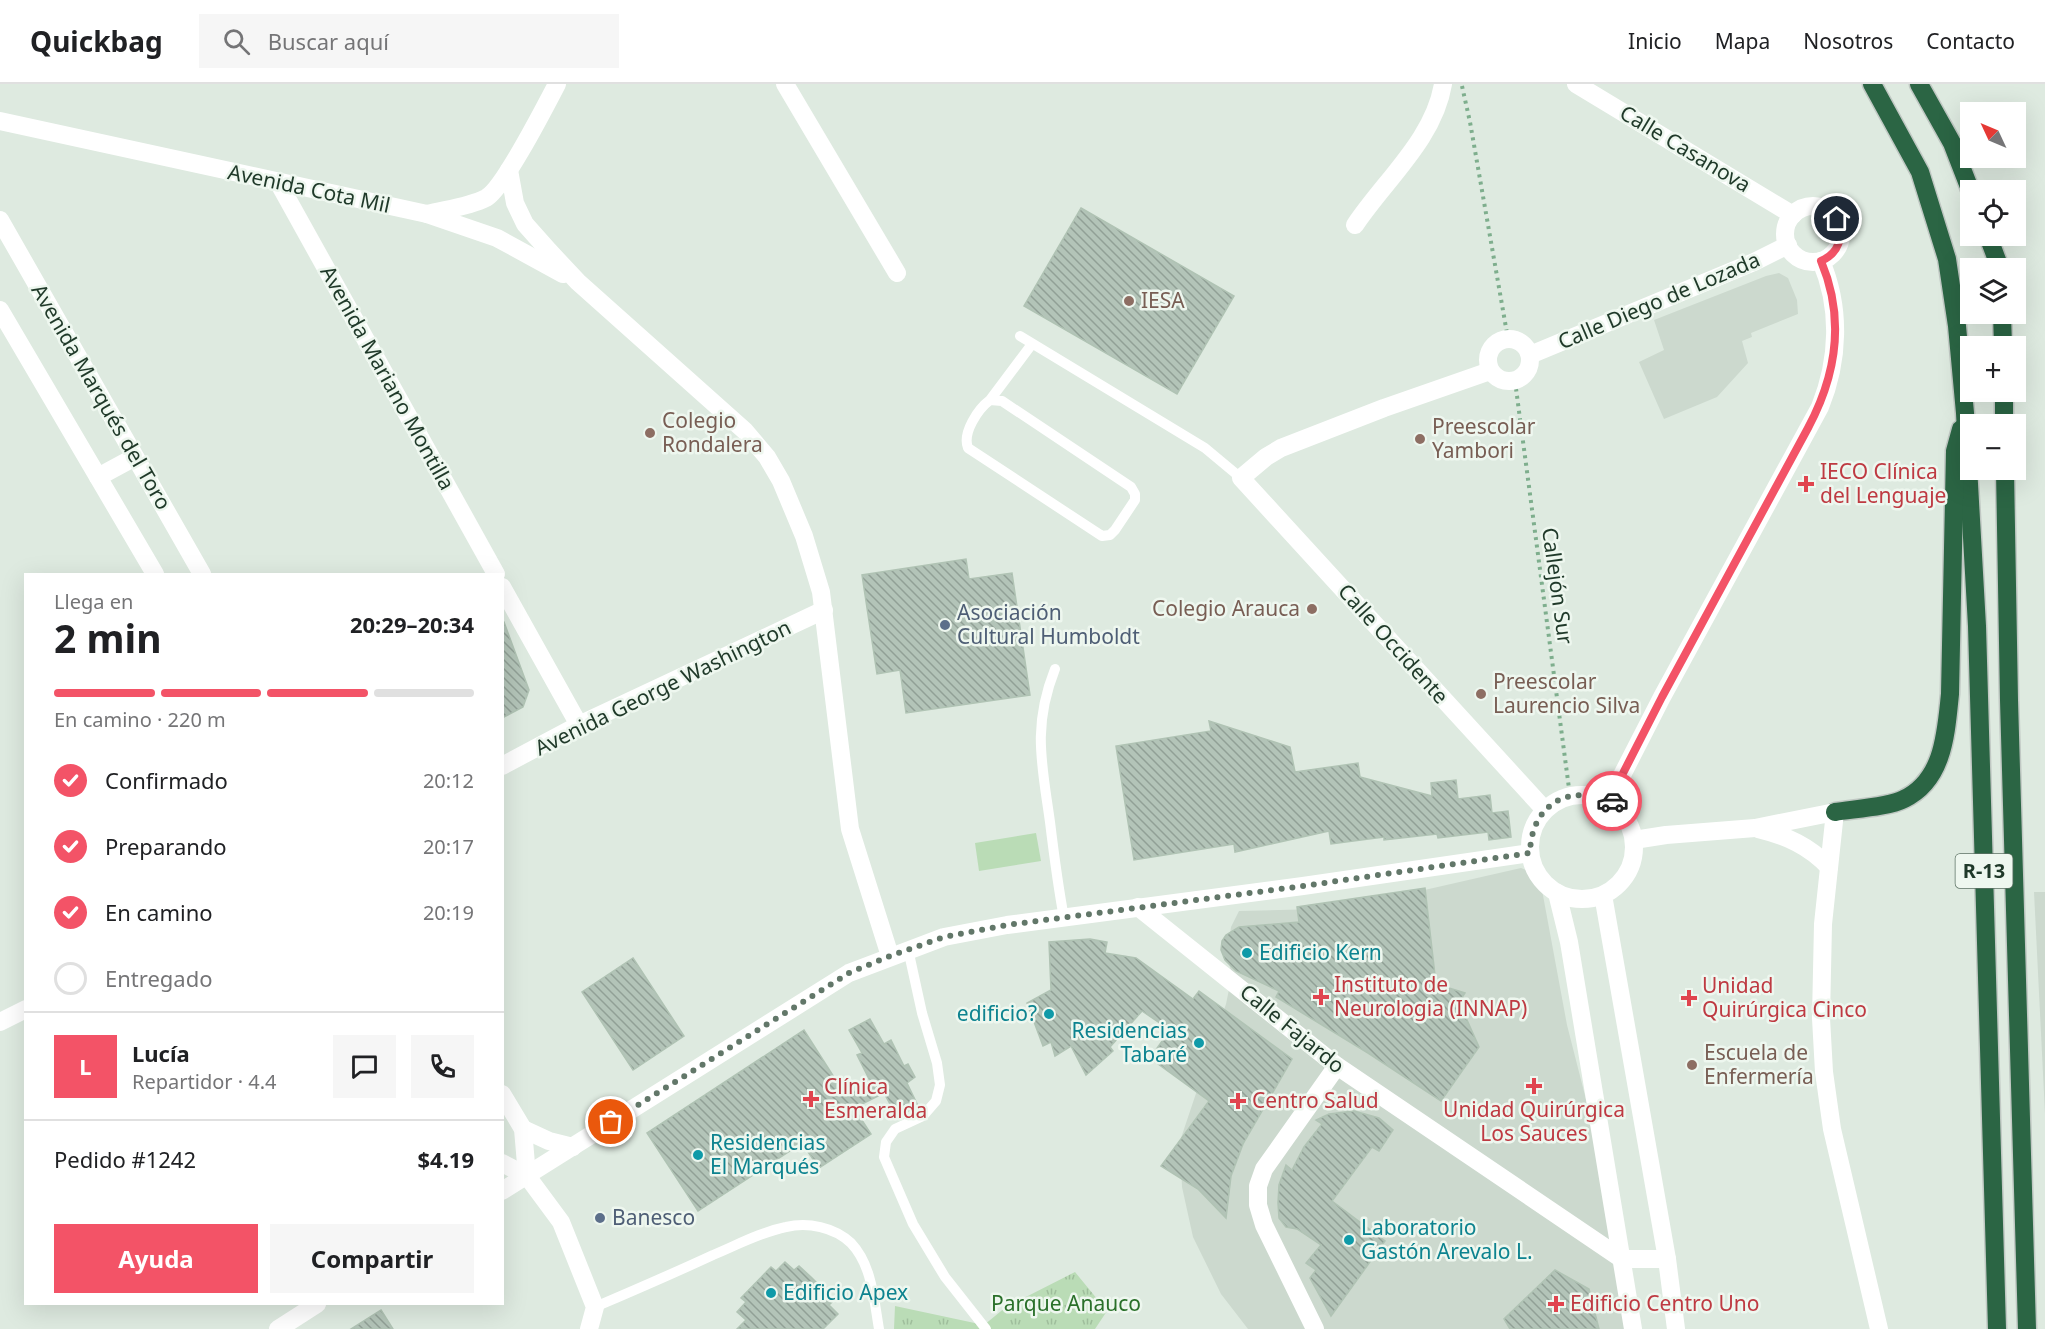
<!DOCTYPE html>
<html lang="es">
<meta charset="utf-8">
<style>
body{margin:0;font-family:"Noto Sans",sans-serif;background:#f6f6f6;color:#202124;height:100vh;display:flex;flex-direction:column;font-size:22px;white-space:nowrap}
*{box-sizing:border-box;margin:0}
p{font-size:20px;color:#757577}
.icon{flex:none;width:33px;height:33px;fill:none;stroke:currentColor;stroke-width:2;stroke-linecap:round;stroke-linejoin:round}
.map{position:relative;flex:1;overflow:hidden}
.sheet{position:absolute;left:24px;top:489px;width:480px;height:732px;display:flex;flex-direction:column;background:#fff;border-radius:0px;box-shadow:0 6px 24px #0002}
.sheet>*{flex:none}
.needle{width:39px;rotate:314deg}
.buttons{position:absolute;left:1960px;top:18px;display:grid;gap:12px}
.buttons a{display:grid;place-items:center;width:66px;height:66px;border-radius:0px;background:#fff;box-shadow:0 6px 24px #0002;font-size:30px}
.pin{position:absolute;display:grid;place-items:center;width:51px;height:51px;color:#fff;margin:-26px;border:3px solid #fff;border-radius:50%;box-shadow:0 2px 6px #0007}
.courier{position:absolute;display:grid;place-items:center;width:60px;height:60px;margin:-30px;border:4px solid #f35367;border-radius:50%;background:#fff;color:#222;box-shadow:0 2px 8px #0007}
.summary em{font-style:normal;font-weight:700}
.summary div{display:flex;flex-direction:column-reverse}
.summary{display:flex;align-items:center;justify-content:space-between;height:102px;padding:0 30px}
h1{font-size:39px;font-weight:700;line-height:45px}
.bar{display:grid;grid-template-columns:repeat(4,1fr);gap:9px 6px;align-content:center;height:72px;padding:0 30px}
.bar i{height:8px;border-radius:4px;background:#e0e0e0}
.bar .current{background:#f35367}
.bar p{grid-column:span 4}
.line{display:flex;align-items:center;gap:15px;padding:0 30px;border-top:2px solid #e0e0e0}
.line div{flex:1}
.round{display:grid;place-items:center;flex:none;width:63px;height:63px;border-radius:0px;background:#f6f6f6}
ol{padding:0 30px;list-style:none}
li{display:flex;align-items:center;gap:18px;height:66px}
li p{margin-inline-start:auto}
li .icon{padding:6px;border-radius:50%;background:#f35367;color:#fff;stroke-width:4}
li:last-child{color:#757577}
li i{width:33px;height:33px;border:3px solid #e0e0e0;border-radius:50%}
.primary-button{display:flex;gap:12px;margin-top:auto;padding:12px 30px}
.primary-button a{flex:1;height:69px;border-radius:0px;background:#f35367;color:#fff;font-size:24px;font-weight:700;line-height:69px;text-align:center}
.primary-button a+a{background:#f6f6f6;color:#202124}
header{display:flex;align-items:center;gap:36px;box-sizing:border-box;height:84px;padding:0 30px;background:#fff;border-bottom:2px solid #e0e0e0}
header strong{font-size:28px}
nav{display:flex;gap:33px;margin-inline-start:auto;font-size:21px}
.search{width:420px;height:54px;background:#f6f6f6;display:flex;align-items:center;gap:15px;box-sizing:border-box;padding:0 21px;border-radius:0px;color:#757577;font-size:22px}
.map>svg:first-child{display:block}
</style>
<header>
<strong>Quickbag</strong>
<div class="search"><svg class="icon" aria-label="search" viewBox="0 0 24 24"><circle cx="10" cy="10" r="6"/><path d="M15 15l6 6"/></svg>Buscar aquí</div>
<nav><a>Inicio</a><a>Mapa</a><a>Nosotros</a><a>Contacto</a></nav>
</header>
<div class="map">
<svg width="2045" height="1245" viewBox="0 0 2045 1245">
<defs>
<pattern id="park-tufts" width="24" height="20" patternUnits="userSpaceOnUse" patternTransform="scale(1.5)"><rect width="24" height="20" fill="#badcb6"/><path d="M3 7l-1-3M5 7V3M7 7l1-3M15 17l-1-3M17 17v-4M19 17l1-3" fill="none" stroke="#9fbe9c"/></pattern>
<pattern id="building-back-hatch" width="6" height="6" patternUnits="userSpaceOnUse" patternTransform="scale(1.5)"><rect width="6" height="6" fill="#b3c4b8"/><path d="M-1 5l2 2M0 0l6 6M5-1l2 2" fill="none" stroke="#91a096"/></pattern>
</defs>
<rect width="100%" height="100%" fill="#deeae0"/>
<g fill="#ccd9ce">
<path d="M 1779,189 L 1788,194 L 1797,216 L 1798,230 L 1751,249 L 1752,253 L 1742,257 L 1748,279 L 1717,313 L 1664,335 L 1639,278 L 1664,266 L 1654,236 L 1766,192 Z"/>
<path d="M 1521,784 L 1529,787 L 1537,794 L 1542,806 L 1567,941 L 1593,1043 L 1631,1245 L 1248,1245 L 1221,1210 L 1193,1153 L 1182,1103 L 1180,1057 L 1226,920 L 1232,891 L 1227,872 L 1231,843 L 1239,827 L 1318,825 L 1407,810 Z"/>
<path d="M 2034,808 L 2045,808 L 2045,1030 Z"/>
</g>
<path fill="url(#park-tufts)" d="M 1075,1188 L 1107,1227 L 1095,1245 L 894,1245 L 895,1222 L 984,1241 L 1006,1223 Z"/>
<path fill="#badcb6" d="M 1036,749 L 1041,777 L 979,787 L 975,759 Z"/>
<g fill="url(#building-back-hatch)" stroke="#b0c3b4" stroke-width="1.5">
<path d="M 1081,124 L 1234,212 L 1177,310 L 1024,222 Z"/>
<path d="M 966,475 L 969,495 L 1012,489 L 1030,611 L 906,629 L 900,586 L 877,590 L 862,491 Z"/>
<path d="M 502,538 L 504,538 L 529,606 L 523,623 L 502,634 Z"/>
<path d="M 1209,637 L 1290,663 L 1295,688 L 1358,679 L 1360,693 L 1432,712 L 1431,699 L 1456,696 L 1458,715 L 1490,711 L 1492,729 L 1508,727 L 1511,753 L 1489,756 L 1488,748 L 1438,754 L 1437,750 L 1384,756 L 1384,753 L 1331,760 L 1329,747 L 1235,768 L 1234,760 L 1134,776 L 1116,662 L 1211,647 Z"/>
<path d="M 1425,804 L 1436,900 L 1465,909 L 1459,918 L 1479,963 L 1441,1017 L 1368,969 L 1276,913 L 1279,907 L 1236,887 L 1225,876 L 1221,866 L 1222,857 L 1226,851 L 1239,843 L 1299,838 L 1297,823 Z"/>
<path d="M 1090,855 L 1107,858 L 1105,869 L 1136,874 L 1193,915 L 1199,907 L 1292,975 L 1243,1060 L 1231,1092 L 1226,1134 L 1198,1105 L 1161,1082 L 1209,1017 L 1150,974 L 1170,946 L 1142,927 L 1110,963 L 1113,967 L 1086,991 L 1071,962 L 1055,972 L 1051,958 L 1043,962 L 1027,919 L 1051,906 L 1049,858 Z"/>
<path d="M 633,874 L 684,952 L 633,986 L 582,908 Z"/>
<path d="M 870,935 L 884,960 L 891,956 L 904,982 L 908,980 L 915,993 L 907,999 L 918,1022 L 897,1033 L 884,1009 L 854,1024 L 871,1050 L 819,1084 L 802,1059 L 698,1127 L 647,1049 L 804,946 L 846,1012 L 871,999 L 857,971 L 862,969 L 849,946 Z"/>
<path d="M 1354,1027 L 1379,1034 L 1393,1046 L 1379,1067 L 1372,1063 L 1332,1117 L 1385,1157 L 1331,1232 L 1310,1194 L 1316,1186 L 1306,1179 L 1321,1161 L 1297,1145 L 1286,1143 L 1279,1134 L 1278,1119 L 1279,1101 L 1286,1081 L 1292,1086 L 1304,1063 L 1322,1040 L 1316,1036 L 1329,1030 Z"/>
<path d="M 785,1178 L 794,1186 L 799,1182 L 811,1193 L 834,1216 L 829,1221 L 838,1230 L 823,1245 L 737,1245 L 746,1236 L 737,1228 L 746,1218 L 741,1214 L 771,1183 L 776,1187 Z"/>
<path d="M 1555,1186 L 1589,1205 L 1599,1245 L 1510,1245 L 1504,1235 Z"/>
<path d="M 381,1226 L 393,1245 L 351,1245 Z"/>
</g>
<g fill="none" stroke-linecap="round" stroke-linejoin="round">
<g stroke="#c0c8c3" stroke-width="21">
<g id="highway">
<path d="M 1872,0 L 1920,88 L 1947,175 L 1957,242 L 1965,329 L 1977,542 L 1997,1245"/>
<path d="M 1919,0 L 1952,59 L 1971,108"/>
<path d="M 1988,152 L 2000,184"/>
<path d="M 2002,230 L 2003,262"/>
<path d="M 2004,308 L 2004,340"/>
<path d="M 2005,386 L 2009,616 L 2027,1245"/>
<path d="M 1835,728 C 1853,725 1889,723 1904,715 C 1944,696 1946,648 1950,610 L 1955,367 L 1961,345"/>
</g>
</g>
<g stroke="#7eae8d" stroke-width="4" stroke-dasharray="3 4.5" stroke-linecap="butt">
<path d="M 1462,2 L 1470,38 L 1508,255"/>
<path d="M 1515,297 L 1570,712"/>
</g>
<g stroke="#fff" stroke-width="10">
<path d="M 1020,252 L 1205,364 L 1241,394"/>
<path d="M 990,316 L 1002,317 L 1131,403 L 1135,410 L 1135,416 L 1115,446 L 1110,451 L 1102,452 L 968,364 C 962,349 978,325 990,316 L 1032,260"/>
<path d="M 1055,585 C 1032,643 1042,680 1050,738 C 1054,771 1058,802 1064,834"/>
<path d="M 908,865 L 922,929 L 937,979 L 940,1001 L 936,1017 L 923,1032 L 895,1045 L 886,1058 L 884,1073 L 913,1140 L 945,1193 L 986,1245"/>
<path d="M 595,1223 C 635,1206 674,1189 713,1171 C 737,1161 761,1148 786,1143 C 808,1138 834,1143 851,1159 C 872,1181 874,1216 879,1245"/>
</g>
<g stroke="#fff" stroke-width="18">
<path d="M 785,0 L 897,189"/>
<path d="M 1576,0 L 1793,131"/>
<path d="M 0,37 L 427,130 C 447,125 468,123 486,114 C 503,105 546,21 557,0"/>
<path d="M 509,86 L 515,119 L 525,140 L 549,167 L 578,198 L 745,347 L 767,373 L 781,397 L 804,452 L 821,508 L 850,745 L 890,872"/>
<path d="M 278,98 L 496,490"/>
<circle cx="1813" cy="150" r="28"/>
<path d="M 427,130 L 497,154 L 563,190"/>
<path d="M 0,136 L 202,490"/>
<path d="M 1355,141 C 1385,96 1434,55 1443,0"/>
<path d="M 0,226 L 155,490"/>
<circle cx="1509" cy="276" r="21"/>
<path d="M 1530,271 L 1754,178 L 1788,161"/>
<path d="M 1490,287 L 1384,324 L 1281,364 L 1266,373 L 1241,394 L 1545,726"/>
<path d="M 98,393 L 135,373"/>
<path d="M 502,503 L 579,641"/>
<path d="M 502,682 L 579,641 L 824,526"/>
<circle cx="1582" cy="763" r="52"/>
<path d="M 1611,718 L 1618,699 L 1662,613 L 1820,323 C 1839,276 1841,224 1821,177"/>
<path d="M 1758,745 C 1787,752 1809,762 1829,783"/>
<path d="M 1634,756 L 1666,751 L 1755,744 L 1835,728 L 1823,840 L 1821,934 L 1824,988 L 1832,1045 L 1879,1245"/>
<path d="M 1557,809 L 1569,858 L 1633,1245"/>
<path d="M 1603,811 L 1667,1175 L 1676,1245"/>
<path d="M 1138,823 L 1337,982 L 1622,1175 L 1667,1175"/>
<path d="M 0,938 L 26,925"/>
<path d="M 502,1010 L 523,1045 L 527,1092"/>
<path d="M 523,1045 L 549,1057 L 573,1063"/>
<path d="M 502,1079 L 527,1092 L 561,1138 L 595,1223 L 589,1245"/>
<path d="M 502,1107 L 849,889 L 944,853 L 1007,841 L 1303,802 L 1530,769"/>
<path d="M 278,1245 L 317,1220"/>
<path d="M 1315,1245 L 1264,1141 L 1258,1121 L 1258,1102 L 1264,1085 L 1337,982"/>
</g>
<use href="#highway" stroke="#2b6544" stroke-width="18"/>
</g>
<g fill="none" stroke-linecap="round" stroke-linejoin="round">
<path stroke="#627769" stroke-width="6" stroke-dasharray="0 10.8" d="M 611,1038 L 849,889 L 890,872 L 944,853 L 1007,841 L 1303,802 L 1530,769 C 1531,721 1568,699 1611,718 L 1612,717"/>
<path stroke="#f35367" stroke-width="8" d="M 1612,717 L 1618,699 L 1662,613 L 1808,344 C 1837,290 1845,234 1821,177 C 1839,169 1844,153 1837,135"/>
</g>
<g fill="#8d6e63" stroke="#eef7ef" stroke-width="2">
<circle cx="1129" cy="217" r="6"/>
<circle cx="650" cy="349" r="6"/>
<circle cx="1420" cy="355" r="6"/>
<circle cx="1312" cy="525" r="6"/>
<circle cx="1481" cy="610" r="6"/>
<circle cx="1692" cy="981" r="6"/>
</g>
<g fill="#e0444e" stroke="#eef7ef" stroke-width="2">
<path d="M1803 391h6v6h6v6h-6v6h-6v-6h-6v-6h6z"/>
<path d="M1318 904h6v6h6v6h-6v6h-6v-6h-6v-6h6z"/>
<path d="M1686 905h6v6h6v6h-6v6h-6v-6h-6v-6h6z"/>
<path d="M1531 993h6v6h6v6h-6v6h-6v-6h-6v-6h6z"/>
<path d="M808 1006h6v6h6v6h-6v6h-6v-6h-6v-6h6z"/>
<path d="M1235 1008h6v6h6v6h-6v6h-6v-6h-6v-6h6z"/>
<path d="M1553 1211h6v6h6v6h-6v6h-6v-6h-6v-6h6z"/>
</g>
<g fill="#5c6f8a" stroke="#eef7ef" stroke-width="2">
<circle cx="945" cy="541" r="6"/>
<circle cx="600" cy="1134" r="6"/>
</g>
<g fill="#0f9aa8" stroke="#eef7ef" stroke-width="2">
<circle cx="1247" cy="869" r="6"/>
<circle cx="1049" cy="930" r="6"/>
<circle cx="1199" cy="959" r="6"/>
<circle cx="698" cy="1071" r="6"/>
<circle cx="1349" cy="1156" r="6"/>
<circle cx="771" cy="1209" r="6"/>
</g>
<g text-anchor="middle" stroke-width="5" stroke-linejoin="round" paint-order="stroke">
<rect fill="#eef7ef" stroke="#5d7264" stroke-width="1.5" x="1955.5" y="770" width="57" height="34" rx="4.5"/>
<g font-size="20" font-weight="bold" fill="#1f3929">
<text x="1984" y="794">R-13</text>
</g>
<g font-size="21" fill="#1f3929" stroke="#eef7ef">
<text transform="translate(1685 65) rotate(31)" y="7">Calle Casanova</text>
<text transform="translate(309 105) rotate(12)" y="7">Avenida Cota Mil</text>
<text transform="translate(1659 217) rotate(-23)" y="7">Calle Diego de Lozada</text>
<text transform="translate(387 294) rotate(61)" y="7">Avenida Mariano Montilla</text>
<text transform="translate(101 313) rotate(60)" y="7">Avenida Marqués del Toro</text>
<text transform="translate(1557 502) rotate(82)" y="7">Callejón Sur</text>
<text transform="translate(1393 560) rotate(48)" y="7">Calle Occidente</text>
<text transform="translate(663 604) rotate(-26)" y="7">Avenida George Washington</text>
<text transform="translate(1292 945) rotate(39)" y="7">Calle Fajardo</text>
</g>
<g font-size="21" fill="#785e54" stroke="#eef7ef" text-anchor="start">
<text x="1141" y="224">IESA</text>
<text x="662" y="344">Colegio<tspan x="662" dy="24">Rondalera</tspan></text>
<text x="1432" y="350">Preescolar<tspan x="1432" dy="24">Yambori</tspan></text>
<text x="1300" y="532" text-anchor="end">Colegio Arauca</text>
<text x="1493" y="605">Preescolar<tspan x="1493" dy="24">Laurencio Silva</tspan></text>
<text x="1704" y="976">Escuela de<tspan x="1704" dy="24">Enfermería</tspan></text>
</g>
<g font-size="21" fill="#be3a42" stroke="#eef7ef" text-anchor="start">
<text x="1820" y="395">IECO Clínica<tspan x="1820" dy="24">del Lenguaje</tspan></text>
<text x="1334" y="908">Instituto de<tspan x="1334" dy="24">Neurologia (INNAP)</tspan></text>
<text x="1702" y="909">Unidad<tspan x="1702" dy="24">Quirúrgica Cinco</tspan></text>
<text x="824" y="1010">Clínica<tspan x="824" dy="24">Esmeralda</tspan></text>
<text x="1252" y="1024">Centro Salud</text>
<text x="1534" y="1033" text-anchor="middle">Unidad Quirúrgica<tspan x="1534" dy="24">Los Sauces</tspan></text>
<text x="1570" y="1227">Edificio Centro Uno</text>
</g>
<g font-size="21" fill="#4e5e75" stroke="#eef7ef" text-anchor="start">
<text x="957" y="536">Asociación<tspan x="957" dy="24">Cultural Humboldt</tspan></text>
<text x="612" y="1141">Banesco</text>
</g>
<g font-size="21" fill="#0d838f" stroke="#eef7ef" text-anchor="start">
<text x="1259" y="876">Edificio Kern</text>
<text x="1037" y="937" text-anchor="end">edificio?</text>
<text x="1187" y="954" text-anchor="end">Residencias<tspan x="1187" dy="24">Tabaré</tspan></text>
<text x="710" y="1066">Residencias<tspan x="710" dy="24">El Marqués</tspan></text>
<text x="1361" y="1151">Laboratorio<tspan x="1361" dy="24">Gastón Arevalo L.</tspan></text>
<text x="783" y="1216">Edificio Apex</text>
</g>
<g font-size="21" fill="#2a702a" stroke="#eef7ef">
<text x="1066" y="1227">Parque Anauco</text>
</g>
</g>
</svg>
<div class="buttons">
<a><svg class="needle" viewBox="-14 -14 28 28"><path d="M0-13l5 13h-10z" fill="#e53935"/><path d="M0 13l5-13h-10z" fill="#757577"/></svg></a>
<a><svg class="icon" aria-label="locate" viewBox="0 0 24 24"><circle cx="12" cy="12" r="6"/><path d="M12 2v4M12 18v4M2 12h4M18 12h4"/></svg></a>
<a><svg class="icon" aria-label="layers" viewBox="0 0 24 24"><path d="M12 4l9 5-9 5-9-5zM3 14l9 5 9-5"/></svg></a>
<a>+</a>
<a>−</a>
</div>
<div class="pin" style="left:611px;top:1038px;background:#ea580c"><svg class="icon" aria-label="bag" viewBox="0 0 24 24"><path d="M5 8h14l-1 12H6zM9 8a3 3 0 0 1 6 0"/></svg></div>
<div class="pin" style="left:1837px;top:135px;background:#1f2937"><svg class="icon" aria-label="home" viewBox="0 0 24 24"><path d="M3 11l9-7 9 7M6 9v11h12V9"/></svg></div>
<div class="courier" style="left:1612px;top:717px"><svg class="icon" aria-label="car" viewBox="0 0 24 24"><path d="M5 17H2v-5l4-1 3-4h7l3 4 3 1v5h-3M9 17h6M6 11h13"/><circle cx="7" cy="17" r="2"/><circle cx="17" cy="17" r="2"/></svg></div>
<section class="sheet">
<div class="summary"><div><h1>2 min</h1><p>Llega en</p></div><em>20:29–20:34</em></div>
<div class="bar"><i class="current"></i><i class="current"></i><i class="current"></i><i></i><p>En camino · 220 m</p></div>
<ol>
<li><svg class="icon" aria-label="check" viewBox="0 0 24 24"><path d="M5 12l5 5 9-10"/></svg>Confirmado<p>20:12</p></li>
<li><svg class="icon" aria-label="check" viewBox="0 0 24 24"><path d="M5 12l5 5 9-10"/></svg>Preparando<p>20:17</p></li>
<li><svg class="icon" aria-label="check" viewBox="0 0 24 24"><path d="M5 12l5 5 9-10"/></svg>En camino<p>20:19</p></li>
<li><i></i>Entregado</li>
</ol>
<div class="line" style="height:108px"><b class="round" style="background:#f35367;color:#fff">L</b><div><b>Lucía</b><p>Repartidor · 4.4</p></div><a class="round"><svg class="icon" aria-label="chat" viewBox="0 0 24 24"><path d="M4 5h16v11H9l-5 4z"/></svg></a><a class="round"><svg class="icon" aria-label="phone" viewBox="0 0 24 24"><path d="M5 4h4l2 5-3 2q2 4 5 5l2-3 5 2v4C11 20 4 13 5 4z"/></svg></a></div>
<div class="line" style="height:78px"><div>Pedido #1242</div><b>$4.19</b></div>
<div class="primary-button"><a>Ayuda</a><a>Compartir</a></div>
</section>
</div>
